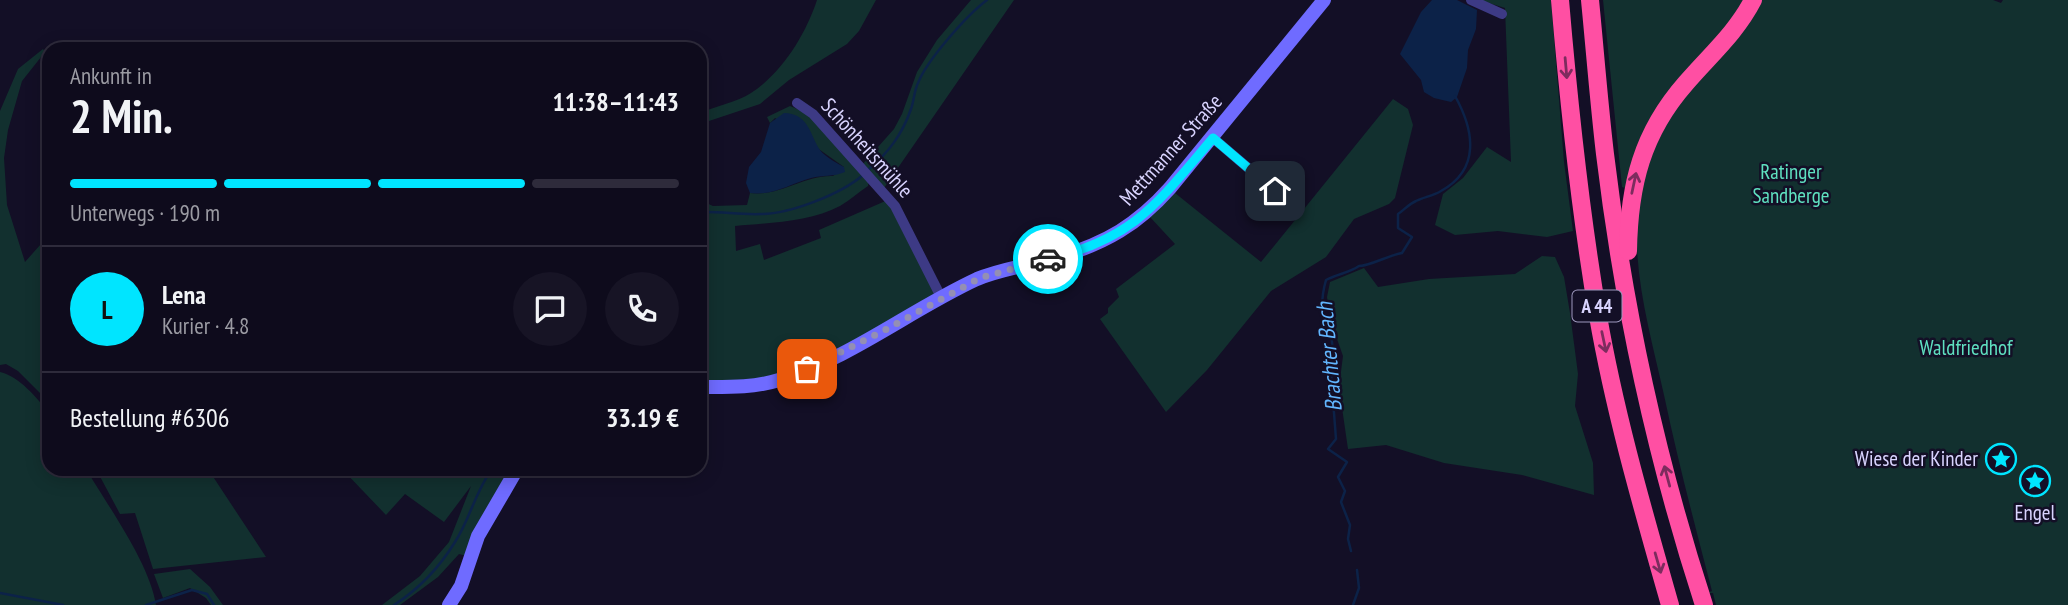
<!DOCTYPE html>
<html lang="de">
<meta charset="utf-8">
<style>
body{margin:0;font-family:"PT Sans Narrow",sans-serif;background:#171425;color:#f1f3f6;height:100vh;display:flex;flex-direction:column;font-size:26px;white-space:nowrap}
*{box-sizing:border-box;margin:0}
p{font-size:23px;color:#9b9ba3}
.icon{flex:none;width:38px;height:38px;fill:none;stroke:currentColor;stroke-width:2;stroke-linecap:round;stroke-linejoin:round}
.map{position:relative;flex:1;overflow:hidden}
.panel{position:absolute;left:42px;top:42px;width:665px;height:434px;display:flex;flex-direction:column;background:#0e0b1c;border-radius:21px;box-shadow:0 4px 18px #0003,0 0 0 2px #2e2b3b}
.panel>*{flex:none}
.pin{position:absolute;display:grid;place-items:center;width:60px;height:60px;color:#fff;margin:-30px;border-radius:14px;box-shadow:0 4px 10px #0006}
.courier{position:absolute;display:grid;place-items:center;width:70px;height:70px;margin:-35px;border:5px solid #00e5ff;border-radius:50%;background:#fff;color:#222;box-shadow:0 2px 9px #0007}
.head em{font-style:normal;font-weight:700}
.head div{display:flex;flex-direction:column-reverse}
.head{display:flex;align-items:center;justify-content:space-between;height:119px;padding:0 28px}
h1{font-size:46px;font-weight:700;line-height:52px}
.bar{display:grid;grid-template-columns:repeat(4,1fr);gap:10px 7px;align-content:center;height:84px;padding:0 28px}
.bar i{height:9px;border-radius:5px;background:#2e2b3b}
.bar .selected{background:#00e5ff}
.bar p{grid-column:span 4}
.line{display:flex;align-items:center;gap:18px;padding:0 28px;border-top:2px solid #2e2b3b}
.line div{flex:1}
.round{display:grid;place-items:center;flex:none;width:74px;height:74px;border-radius:37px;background:#171425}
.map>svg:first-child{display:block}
</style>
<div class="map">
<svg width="2068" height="605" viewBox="0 0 2068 605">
<rect width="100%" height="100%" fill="#130f26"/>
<g fill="#12302f">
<path d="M 817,0 L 876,0 L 859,31 L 847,44 L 789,80 L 760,104 L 700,124 L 700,113 C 716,106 737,102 751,93 C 782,73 806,34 817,0 Z"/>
<path d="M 971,0 L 1014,0 L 884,188 L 862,165 L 894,129 L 902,114 L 917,72 L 937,40 Z"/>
<path d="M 1479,0 L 1551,0 L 1564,162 L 1573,231 L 1547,237 L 1498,231 L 1455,235 L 1435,225 L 1443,194 L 1463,178 L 1487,147 L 1511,162 L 1505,8 Z"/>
<path d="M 1603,0 L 1748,0 L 1709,52 L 1628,189 L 1622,187 Z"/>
<path d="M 1762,0 L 1993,0 L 2001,3 L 2003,0 L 2068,0 L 2068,605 L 1716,605 L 1713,593 L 1707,593 L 1712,591 C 1695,526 1678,461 1664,395 C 1646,314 1617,224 1656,145 C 1662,133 1668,119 1676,108 C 1704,70 1740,42 1762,0 Z"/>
<path d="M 43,49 L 45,52 L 22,81 L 8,130 L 4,158 L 7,205 L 25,262 L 49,235 L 49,402 L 18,371 L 6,364 L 0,365 L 0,111 L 18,69 Z"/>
<path d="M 1393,99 L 1408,109 L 1413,125 L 1395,198 L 1389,204 L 1354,219 L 1326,257 L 1271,291 L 1207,370 L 1166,412 L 1100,319 L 1108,313 L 1108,308 L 1119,297 L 1116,289 L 1175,244 L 1150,217 L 1175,193 L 1261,262 Z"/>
<path d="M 790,106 L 812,115 L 869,178 L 868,186 C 859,192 850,200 840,206 C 810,222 768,223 735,226 L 736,251 L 760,244 L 764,260 L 821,238 L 819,230 L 890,199 L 936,297 L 885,328 L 769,379 L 700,384 L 700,200 L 713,206 L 747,205 L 750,193 C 780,197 803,175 833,176 L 844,167 L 775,118 L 770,123 L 767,117 Z"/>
<path d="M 1542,256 L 1555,257 L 1564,277 L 1570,313 L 1578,374 L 1575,406 L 1593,463 L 1594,495 L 1522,475 L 1444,463 L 1386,445 L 1348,449 L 1339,387 L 1343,356 L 1330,319 L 1327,297 L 1330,282 L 1364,268 L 1378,287 L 1429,279 L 1515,274 Z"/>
<path d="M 0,372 C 20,377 36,397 49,413 L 49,469 L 86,469 C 108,506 150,564 156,605 L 0,605 Z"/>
<path d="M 96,469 L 208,469 L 266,557 L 153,569 L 135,513 L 120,514 Z"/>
<path d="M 342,469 L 514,469 L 467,556 L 459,554 L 438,577 L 400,605 L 382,605 L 420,576 L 449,542 L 471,486 L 444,522 L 405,494 L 386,515 Z"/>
<path d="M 190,569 L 210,587 L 223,605 L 211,605 L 206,598 L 190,588 L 163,598 L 154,574 Z"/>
</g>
<g fill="#0c2248">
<path d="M 1432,0 L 1457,0 L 1477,10 L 1476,29 L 1468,50 L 1467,68 L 1457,97 L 1451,102 L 1434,98 L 1424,92 L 1421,80 L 1400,54 L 1421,12 Z"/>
<path d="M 784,113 C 807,114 809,130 818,147 C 822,155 836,163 844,167 L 845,172 C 833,177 823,175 811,178 C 790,184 773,196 750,193 L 746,183 L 749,167 L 761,152 L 770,123 Z"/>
</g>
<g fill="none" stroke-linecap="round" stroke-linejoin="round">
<g stroke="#0c2248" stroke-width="2.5">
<path d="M 868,170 C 888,153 902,135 911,109 C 914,101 914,91 918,83 C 927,60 967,15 987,0"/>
<path d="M 700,212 C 720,211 740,215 761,214 C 790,214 841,194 863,175"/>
<path d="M 1351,551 L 1348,539 L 1350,525 L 1341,502 L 1345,491 L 1338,477 L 1347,462 L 1328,449 L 1336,439 L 1331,374 L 1334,360 L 1331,334 L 1324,332 C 1321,315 1321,297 1326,280 C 1337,274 1349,273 1359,266 C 1370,266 1389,255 1402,253 L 1412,237 L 1398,228 L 1398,214 C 1404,210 1409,204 1416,201 C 1424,197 1433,196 1441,191 C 1481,169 1474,130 1455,96"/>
<path d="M 0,593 L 63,605"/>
<path d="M 146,605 L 192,590 L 207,594 L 214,605"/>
<path d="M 394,605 C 419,589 439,568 455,542 C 470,519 475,492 492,469"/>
<path d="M 1353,605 L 1359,588 L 1357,570"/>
</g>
<g stroke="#3d3a85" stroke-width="10">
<path d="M 1471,0 L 1502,14"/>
<path d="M 797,103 L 813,114 L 895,206 L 941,297"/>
<path d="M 1213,138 L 1275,191"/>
</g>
<g stroke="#6f6bff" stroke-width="14">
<path d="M 700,387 C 727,387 753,388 779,380 C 851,358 910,310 977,279 C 1003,268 1032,265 1059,257 C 1106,243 1137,225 1170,188 L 1324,0"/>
<path d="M 449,605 L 461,586 L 478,536 L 517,469"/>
</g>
<g stroke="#ff4fa3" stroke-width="18">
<path d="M 1560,0 C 1569,106 1580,211 1598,316 C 1615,414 1643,510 1670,605"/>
<path d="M 1590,0 C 1595,51 1599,103 1605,154 C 1623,304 1657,461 1704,605"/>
<path d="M 1628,251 C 1629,185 1642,133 1686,83 C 1710,55 1736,33 1753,0"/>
</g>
</g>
<defs><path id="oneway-shaft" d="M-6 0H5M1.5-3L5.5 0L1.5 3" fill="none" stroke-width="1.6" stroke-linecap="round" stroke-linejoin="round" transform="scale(1.75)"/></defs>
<g stroke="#7d2c5e">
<use href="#oneway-shaft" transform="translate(1566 68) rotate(85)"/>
<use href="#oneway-shaft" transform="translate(1634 183) rotate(-78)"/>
<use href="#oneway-shaft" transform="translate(1604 342) rotate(78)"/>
<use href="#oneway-shaft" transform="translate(1667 476) rotate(-105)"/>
<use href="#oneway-shaft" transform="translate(1658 563) rotate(74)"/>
</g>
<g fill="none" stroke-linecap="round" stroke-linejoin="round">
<path stroke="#948fb3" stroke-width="7" stroke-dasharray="0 12.6" d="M 807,369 L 885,330 L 980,278 L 1048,259"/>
<path stroke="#00e5ff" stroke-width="9" d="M 1048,259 C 1135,239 1159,201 1213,138 L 1275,191"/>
</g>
<defs>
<g id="sight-ring" transform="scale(1.575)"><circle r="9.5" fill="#130f26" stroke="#00e5ff" stroke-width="1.5"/><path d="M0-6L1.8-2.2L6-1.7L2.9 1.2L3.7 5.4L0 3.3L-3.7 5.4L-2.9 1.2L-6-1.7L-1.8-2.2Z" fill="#00e5ff"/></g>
</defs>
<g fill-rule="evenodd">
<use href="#sight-ring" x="2001" y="459"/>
<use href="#sight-ring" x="2035" y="481"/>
</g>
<g text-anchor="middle" stroke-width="5" stroke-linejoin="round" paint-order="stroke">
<rect fill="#130f26" stroke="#9e99be" stroke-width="2" x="1572.5" y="290.5" width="49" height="31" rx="5"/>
<g font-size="19" font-weight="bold" fill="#d9d4ff">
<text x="1597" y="313">A 44</text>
</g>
<g font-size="21" fill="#d9d4ff" stroke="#130f26">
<text transform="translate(867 148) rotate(48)" y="7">Schönheitsmühle</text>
<text transform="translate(1171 150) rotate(-48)" y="7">Mettmanner Straße</text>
</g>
<g font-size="21" fill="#5fe0c0" stroke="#130f26">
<text x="1791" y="179">Ratinger<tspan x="1791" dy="24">Sandberge</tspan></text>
<text x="1966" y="355">Waldfriedhof</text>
</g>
<g font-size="21" fill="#d9d4ff" stroke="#130f26" text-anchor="end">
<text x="1978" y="466">Wiese der Kinder</text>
<text x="2035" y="520" text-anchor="middle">Engel</text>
</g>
<g font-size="23" font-style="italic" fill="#62b6ff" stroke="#130f26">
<text transform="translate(1329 357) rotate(-95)" y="8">Brachter Bach</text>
</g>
</g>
</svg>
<div class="pin" style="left:807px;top:369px;background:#ea580c"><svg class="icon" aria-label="bag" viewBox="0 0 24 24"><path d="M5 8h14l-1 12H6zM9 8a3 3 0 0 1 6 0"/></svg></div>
<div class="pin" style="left:1275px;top:191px;background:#1f2937"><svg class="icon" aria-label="home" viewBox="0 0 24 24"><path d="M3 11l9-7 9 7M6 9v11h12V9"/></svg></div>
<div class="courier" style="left:1048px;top:259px"><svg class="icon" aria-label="car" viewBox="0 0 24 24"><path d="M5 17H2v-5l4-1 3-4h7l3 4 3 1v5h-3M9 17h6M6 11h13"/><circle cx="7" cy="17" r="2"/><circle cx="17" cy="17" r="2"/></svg></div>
<section class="panel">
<div class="head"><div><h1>2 Min.</h1><p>Ankunft in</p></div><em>11:38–11:43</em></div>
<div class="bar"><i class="selected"></i><i class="selected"></i><i class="selected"></i><i></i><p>Unterwegs · 190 m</p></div>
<div class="line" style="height:126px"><b class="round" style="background:#00e5ff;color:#111">L</b><div><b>Lena</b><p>Kurier · 4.8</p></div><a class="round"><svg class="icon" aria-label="chat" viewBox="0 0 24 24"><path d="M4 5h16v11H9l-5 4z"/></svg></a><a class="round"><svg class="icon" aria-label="phone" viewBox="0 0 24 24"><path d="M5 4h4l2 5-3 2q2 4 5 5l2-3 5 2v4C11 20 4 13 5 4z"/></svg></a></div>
<div class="line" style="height:91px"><div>Bestellung #6306</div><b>33.19 €</b></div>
</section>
</div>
